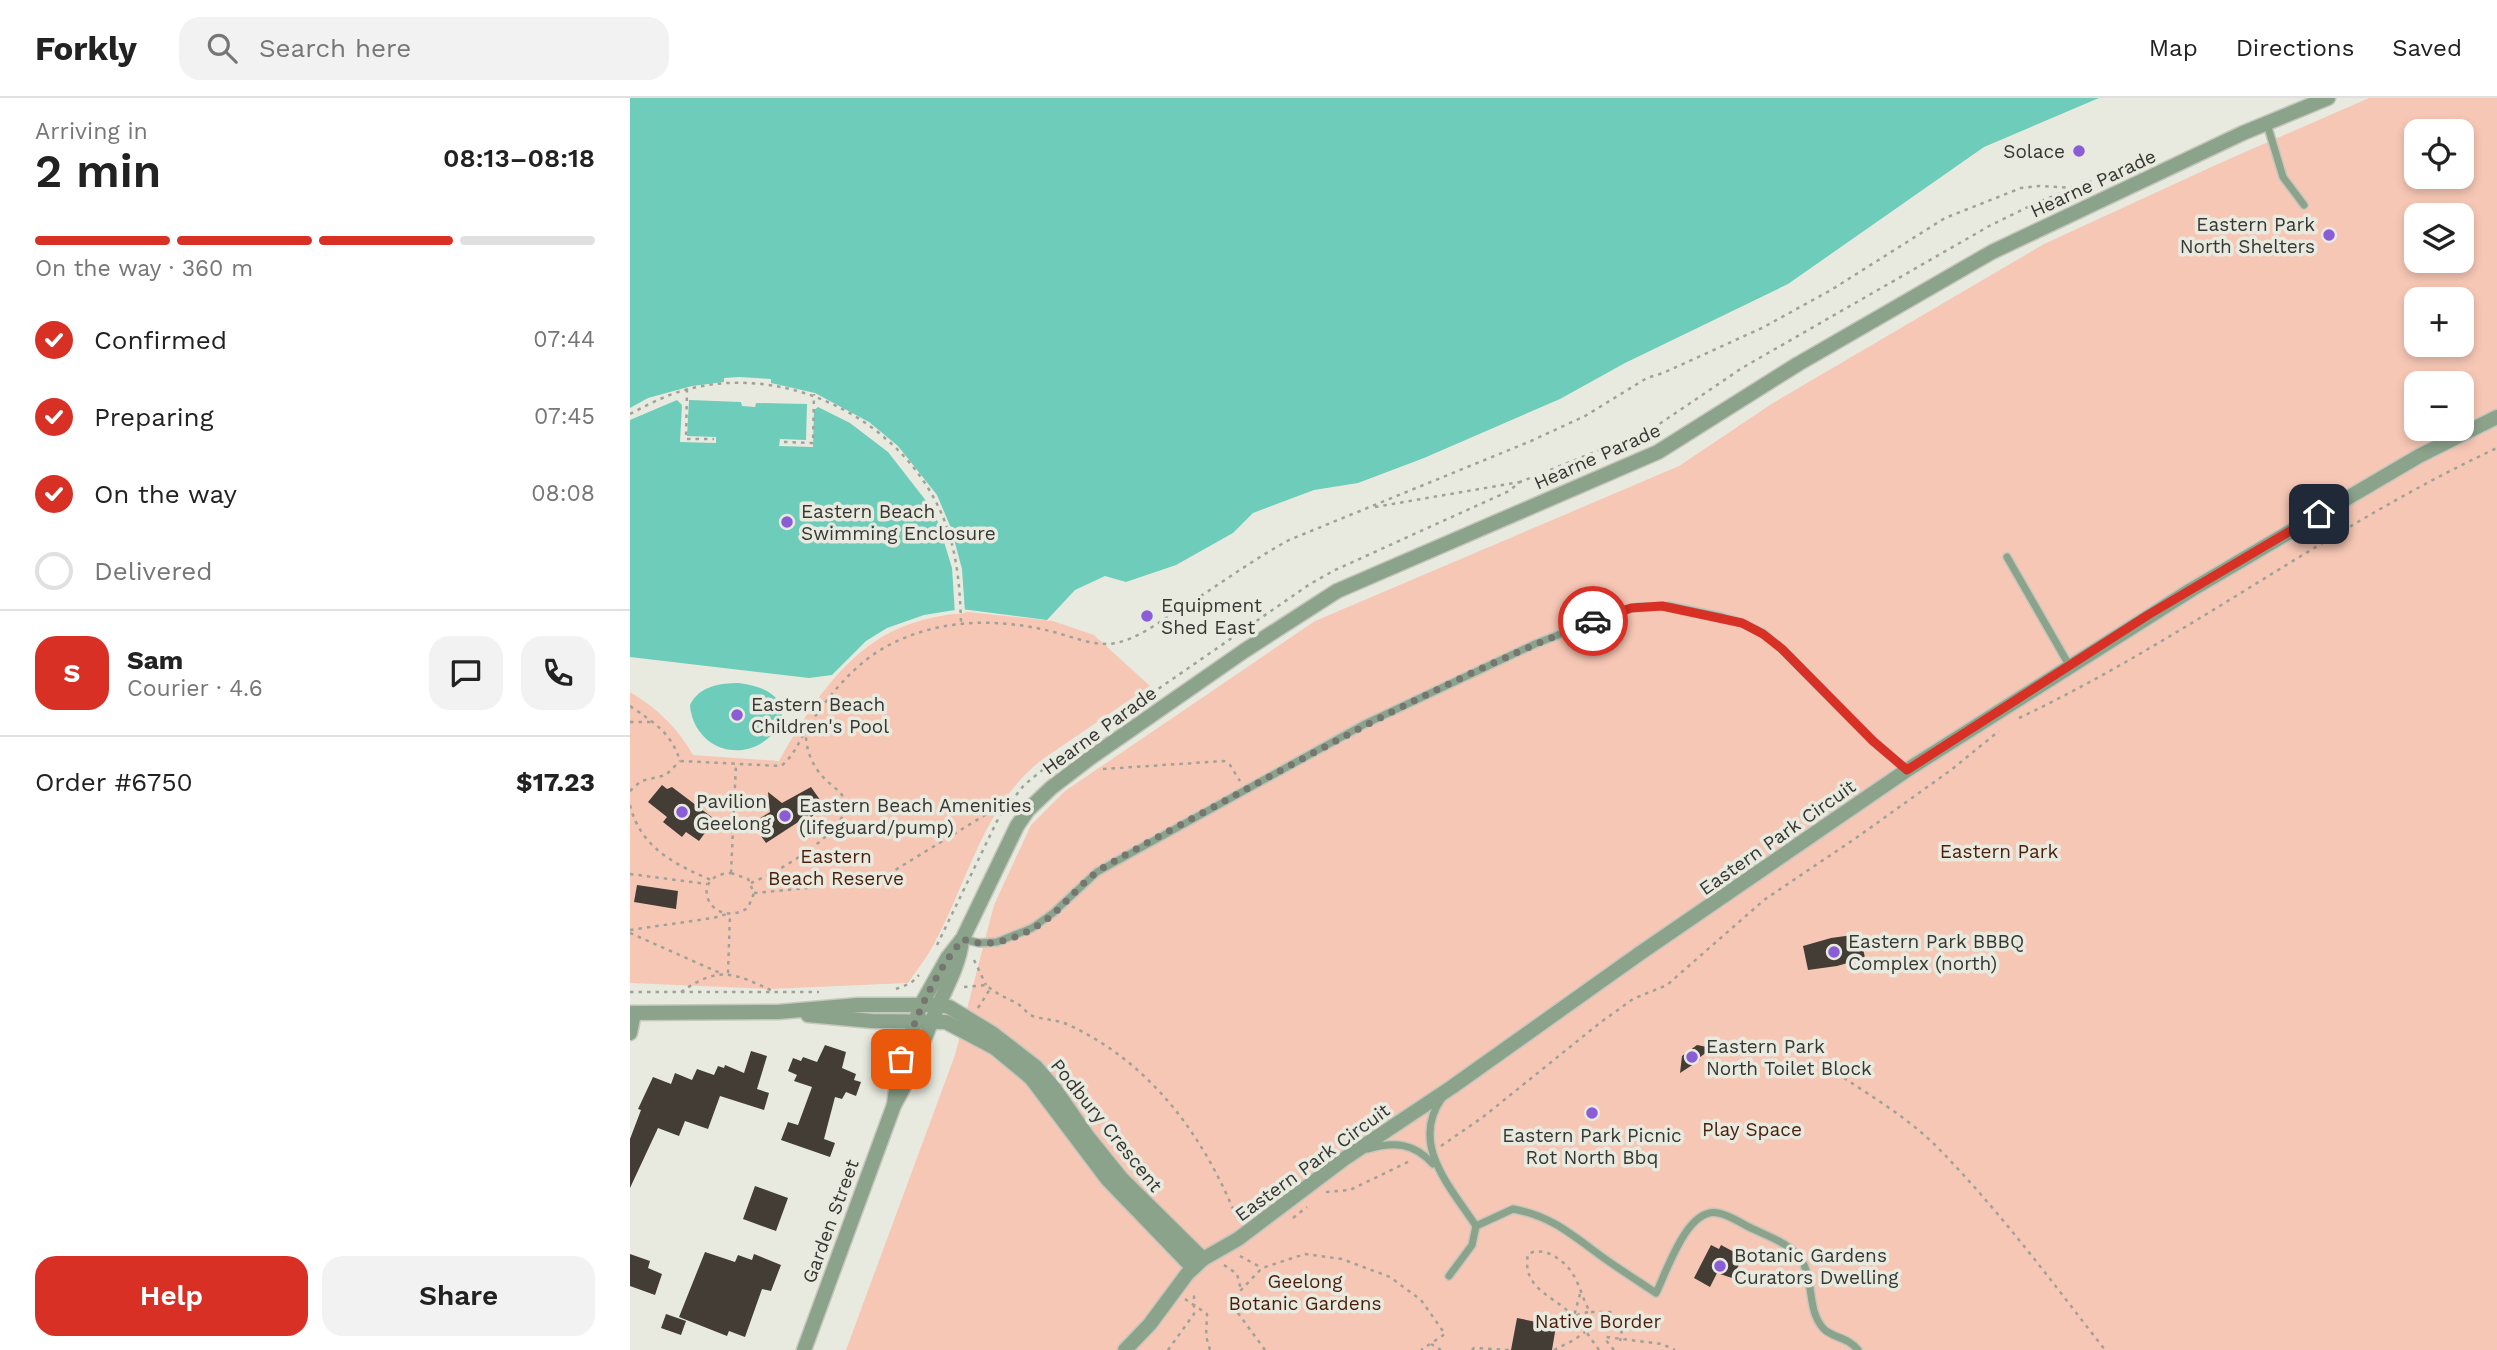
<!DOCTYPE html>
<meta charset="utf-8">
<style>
body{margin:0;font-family:"Work Sans",sans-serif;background:#f2f2f2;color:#222;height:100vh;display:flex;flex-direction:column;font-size:26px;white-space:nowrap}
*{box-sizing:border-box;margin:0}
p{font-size:23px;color:#767676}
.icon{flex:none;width:38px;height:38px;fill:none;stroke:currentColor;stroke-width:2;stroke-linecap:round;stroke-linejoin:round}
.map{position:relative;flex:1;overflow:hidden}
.panel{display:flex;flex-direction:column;background:#fff;width:630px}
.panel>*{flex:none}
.fabs{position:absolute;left:1774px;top:21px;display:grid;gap:14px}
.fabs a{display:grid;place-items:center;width:70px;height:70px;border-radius:14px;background:#fff;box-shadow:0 4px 10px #0003;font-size:35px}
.pin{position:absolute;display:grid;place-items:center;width:60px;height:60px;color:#fff;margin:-30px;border-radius:14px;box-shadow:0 4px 10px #0006}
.courier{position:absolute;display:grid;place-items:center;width:70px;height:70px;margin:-35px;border:5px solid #d93025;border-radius:50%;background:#fff;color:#222;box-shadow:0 2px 9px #0007}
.summary em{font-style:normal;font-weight:600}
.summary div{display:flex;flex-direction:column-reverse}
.summary{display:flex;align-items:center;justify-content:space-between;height:119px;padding:0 35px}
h1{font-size:46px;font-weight:600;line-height:52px}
.bar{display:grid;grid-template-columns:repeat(4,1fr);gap:10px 7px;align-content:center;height:84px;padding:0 35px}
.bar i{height:9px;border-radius:5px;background:#e0e0e0}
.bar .selected{background:#d93025}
.bar p{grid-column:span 4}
.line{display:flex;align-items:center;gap:18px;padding:0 35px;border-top:2px solid #e0e0e0}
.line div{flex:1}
.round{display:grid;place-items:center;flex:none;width:74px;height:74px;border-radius:21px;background:#f2f2f2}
ol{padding:0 35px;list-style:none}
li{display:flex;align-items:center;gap:21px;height:77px}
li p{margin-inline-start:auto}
li .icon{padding:7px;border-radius:50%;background:#d93025;color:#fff;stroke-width:4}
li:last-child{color:#767676}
li i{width:38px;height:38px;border:4px solid #e0e0e0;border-radius:50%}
.primary-button{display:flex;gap:14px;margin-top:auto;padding:14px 35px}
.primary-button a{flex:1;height:80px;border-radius:21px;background:#d93025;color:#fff;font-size:28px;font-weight:600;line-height:80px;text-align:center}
.primary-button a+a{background:#f2f2f2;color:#222}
header{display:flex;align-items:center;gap:42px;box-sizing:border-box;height:98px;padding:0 35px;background:#fff;border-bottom:2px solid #e0e0e0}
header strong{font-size:33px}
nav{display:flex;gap:38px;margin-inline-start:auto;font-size:24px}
.search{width:490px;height:63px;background:#f2f2f2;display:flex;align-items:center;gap:18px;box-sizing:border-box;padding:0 24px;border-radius:21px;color:#767676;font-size:26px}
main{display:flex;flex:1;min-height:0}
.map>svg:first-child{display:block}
</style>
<header>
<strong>Forkly</strong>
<div class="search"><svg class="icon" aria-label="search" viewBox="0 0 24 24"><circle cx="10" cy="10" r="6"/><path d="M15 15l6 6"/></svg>Search here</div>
<nav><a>Map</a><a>Directions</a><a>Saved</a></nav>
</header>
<main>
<section class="panel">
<div class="summary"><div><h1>2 min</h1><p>Arriving in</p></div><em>08:13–08:18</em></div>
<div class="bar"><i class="selected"></i><i class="selected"></i><i class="selected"></i><i></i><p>On the way · 360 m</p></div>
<ol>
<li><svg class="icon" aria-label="check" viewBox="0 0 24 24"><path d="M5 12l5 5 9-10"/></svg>Confirmed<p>07:44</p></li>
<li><svg class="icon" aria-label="check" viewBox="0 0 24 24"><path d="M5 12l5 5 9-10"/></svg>Preparing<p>07:45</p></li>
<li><svg class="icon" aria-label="check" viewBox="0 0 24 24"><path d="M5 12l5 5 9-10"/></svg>On the way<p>08:08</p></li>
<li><i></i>Delivered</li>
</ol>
<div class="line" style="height:126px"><b class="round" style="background:#d93025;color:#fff">S</b><div><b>Sam</b><p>Courier · 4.6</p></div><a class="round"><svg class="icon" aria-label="chat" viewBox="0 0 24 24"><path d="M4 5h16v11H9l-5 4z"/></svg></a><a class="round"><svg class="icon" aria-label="phone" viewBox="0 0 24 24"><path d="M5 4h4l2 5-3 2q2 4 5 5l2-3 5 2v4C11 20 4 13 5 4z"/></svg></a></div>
<div class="line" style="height:91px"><div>Order #6750</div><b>$17.23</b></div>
<div class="primary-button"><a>Help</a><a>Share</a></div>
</section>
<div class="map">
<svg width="1867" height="1252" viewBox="0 0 1867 1252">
<rect width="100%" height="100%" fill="#e9eadf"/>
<g fill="#f7c7b5" fill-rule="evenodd">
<path d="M 1739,0 L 1867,0 L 1867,1252 L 216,1252 L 325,957 L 364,807 L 401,727 L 435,693 L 685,523 L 1049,368 L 1143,305 L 1414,146 L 1590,65 ZM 1787,33 L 1832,33 L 1832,79 L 1787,79 ZM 1787,117 L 1832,117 L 1832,163 L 1787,163 ZM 1787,201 L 1832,201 L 1832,247 L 1787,247 ZM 1787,285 L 1832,285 L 1832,331 L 1787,331 Z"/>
<path d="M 338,514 L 423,523 L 464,537 L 520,588 L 413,661 C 354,706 339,781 305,844 C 298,858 287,872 278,885 L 140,891 L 0,885 L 0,594 C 28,611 47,629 63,657 L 149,663 C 177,613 212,557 265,532 C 289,521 313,517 338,514 Z"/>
</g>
<g fill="#6eccba">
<path d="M 0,0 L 1469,0 L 1354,49 L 1158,186 L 995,265 L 930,301 L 794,360 L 728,385 L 684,392 L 623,415 L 603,435 L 546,467 L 496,484 L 475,478 L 445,492 L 417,522 L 331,511 L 294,517 L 257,530 L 236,543 L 202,577 L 179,580 L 0,559 Z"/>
<path d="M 109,585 C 197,596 130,678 80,644 C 68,635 61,622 60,607 C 69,588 90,585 109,585 Z"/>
</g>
<path fill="#e9eadf" d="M 109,279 L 141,281 L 141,285 L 185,295 L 239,324 L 268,348 L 307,397 L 321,430 L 332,471 L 335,515 L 325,516 L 322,470 L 308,424 L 297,404 L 258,354 L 220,325 L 188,309 L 184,312 L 183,349 L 149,348 L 150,341 L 176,342 L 177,306 L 126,305 L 125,309 L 112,308 L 111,304 L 59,302 L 57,338 L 86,339 L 86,345 L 50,344 L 52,307 L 47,302 L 0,322 L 0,310 L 18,300 L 62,288 L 94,284 L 94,280 Z"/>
<g fill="#433d36">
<path d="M 32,687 L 37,691 L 42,689 L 83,720 L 81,723 L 83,724 L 69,743 L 56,734 L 52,739 L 33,724 L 37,719 L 18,704 Z"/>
<path d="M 181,689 L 195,709 L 181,719 L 179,717 L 136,745 L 122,725 L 140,714 L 138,694 L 152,705 Z"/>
<path d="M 7,787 L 48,793 L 46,811 L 4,804 Z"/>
<path d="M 1230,836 L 1235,860 L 1207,868 L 1178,872 L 1173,848 L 1201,840 Z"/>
<path d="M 195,947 L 216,954 L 212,970 L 226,976 L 224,982 L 231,984 L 226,998 L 216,994 L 212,1001 L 205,999 L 194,1041 L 205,1045 L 200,1059 L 151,1042 L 158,1024 L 168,1027 L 182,989 L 164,983 L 167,977 L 158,973 L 163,960 L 171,963 L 173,959 L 187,964 Z"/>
<path d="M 1067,947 L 1082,950 L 1069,960 L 1070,962 L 1050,975 L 1052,958 Z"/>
<path d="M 121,953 L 137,958 L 127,991 L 139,995 L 134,1012 L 90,998 L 78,1031 L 55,1023 L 49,1038 L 28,1030 L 0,1090 L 0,1041 L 11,1012 L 8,1011 L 23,979 L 41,986 L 45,975 L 62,982 L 67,971 L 84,977 L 88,968 L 94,970 L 95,967 L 114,975 Z"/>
<path d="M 125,1088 L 158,1100 L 146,1133 L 113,1121 Z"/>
<path d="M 1081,1147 L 1089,1151 L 1091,1147 L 1106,1155 L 1104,1159 L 1111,1163 L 1102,1180 L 1087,1175 L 1080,1189 L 1064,1180 Z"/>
<path d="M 75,1154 L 105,1164 L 108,1157 L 122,1162 L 124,1156 L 151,1167 L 141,1193 L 132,1191 L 115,1239 L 99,1233 L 97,1238 L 49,1219 Z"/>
<path d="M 0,1156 L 20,1163 L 18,1170 L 32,1176 L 25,1197 L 0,1188 Z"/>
<path d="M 36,1216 L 56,1223 L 51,1237 L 31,1230 Z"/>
<path d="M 887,1220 L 926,1228 L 922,1252 L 881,1252 Z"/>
</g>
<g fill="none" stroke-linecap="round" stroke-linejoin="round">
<g stroke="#c5c6bc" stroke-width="10">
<g id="lane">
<path d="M 1637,26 L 1653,79 L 1674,107"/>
<path d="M 1377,459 L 1439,567"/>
<path d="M 333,841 L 349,845 L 367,844 L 402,830 L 423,815 L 467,774 L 735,626 L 905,546 L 984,515 L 1007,509 L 1039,508 L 1092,519 L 1112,525 L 1133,535 L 1152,551 L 1243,643 L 1277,672"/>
<path d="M 812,1000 C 779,1046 821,1090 846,1128 L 842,1147 L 819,1178"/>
<path d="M 738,1051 C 764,1043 784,1045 803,1066"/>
<path d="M 846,1128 L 883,1111 C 921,1118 941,1136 971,1158 C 989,1171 1008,1183 1026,1195 C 1037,1173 1057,1109 1088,1115 C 1100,1117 1112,1126 1123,1131 C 1140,1139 1161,1146 1172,1163 C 1184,1183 1177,1212 1193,1230 C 1201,1240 1217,1238 1228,1252"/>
</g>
</g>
<g stroke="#c5c6bc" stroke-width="17">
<g id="street">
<path d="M 0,915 L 148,914 L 228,907 L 309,907 L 319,909 L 362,935 L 406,969 L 424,990 L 458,1039 L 491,1080 L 573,1161"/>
<path d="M 178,917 L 242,923 L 316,924 L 365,950 L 401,980 L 478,1082 L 563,1170"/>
<path d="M 0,935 L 4,915"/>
<path d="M 264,1007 L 269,968 L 291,907 L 318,859 L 333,840 L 387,728 L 398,712 L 421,690 L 460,660 L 614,553 L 707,493 L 1028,354 L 1168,266 L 1362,154 L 1613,35 L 1698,0"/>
<path d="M 174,1252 L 264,1007 C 282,977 292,945 306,913 C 316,889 329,868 332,842"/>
<path d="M 495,1252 L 520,1226 L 557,1176 L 573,1161 L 608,1141 L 714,1061 L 822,989 L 1009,856 L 1277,672 L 1561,492 L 1789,358 L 1867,319"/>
</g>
</g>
<g stroke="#a0a198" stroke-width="2.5" stroke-dasharray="3.5 5" stroke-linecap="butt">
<path d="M 57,291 L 56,341 L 84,341"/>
<path d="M 0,316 C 19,306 38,296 59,291 C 155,266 263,318 307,406 C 326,443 330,484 331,525"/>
<path d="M 154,344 L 183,345 L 184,296"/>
<path d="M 745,409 L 890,384"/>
<path d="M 0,608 C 24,625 41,634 50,663 L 151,668 C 164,658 169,643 178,629 C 198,598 226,564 259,547 C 311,520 369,520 424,534 C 443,539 466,549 486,545 C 505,541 522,529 538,519 C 579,494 617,465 659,442 L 901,343 L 955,318 L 1017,280 L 1033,275 L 1132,230 L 1201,192 L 1315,120 L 1391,90 L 1409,88 L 1443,90"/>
<path d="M 1389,620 C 1554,542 1701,427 1867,350"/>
<path d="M 0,624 L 21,624"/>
<path d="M 473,671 L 594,663 L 600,667 L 610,683"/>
<path d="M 0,693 L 11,683 L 36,677 L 50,663"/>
<path d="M 0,707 C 10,749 44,766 81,782"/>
<path d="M 101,775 L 118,781 L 124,795 L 118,810 C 80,833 56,777 101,775 Z"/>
<path d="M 101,775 L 106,666"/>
<path d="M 0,776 L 77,786"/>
<path d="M 121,785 C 151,772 204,742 216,711 C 216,694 204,691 194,680 C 182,668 175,650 176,633"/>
<path d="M 124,795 L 200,788 L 257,777 L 378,703"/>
<path d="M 0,832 L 83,820 L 97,816"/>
<path d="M 0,835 L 90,875"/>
<path d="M 307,847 L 369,719 L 394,687 L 421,665 L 680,486 L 705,472 L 879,393 L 890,384 L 1022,331 L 1112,270 L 1361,127 L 1406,105 L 1529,56"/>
<path d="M 344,862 L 356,887"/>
<path d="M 98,875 L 100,816"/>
<path d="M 334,889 L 356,887 C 366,896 377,900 388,906 C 394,910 398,917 405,919 C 418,922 429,922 441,928 C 523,967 575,1040 608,1123"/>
<path d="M 266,891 L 281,885 L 289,877"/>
<path d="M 0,894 L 189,894"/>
<path d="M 51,894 C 91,866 105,876 145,894"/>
<path d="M 348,910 L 360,891"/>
<path d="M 1214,980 C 1246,1001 1285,1025 1312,1054 C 1371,1115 1423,1185 1475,1252"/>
<path d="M 811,1048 L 853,1019 L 971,924 L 1003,901 L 1037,887 L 1134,802 L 1226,740 L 1321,672 L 1369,633"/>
<path d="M 696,1094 L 720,1092 L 780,1063"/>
<path d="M 663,1120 L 677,1109"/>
<path d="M 610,1158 L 632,1170"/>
<path d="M 594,1167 L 607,1176 L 611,1192"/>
<path d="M 950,1196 L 944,1218 L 958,1214"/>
<path d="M 555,1201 L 577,1216 L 576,1238 L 580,1252"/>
<path d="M 801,1246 L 811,1252"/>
<path d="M 538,1252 L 564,1216 L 564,1193"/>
<path d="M 635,1252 L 608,1215 L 611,1192 L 632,1170 L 675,1156 L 712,1161 L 760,1179 L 791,1202 L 815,1236 L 791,1252"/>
<path d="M 842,1252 L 844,1250 L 880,1252"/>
<path d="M 924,1252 L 944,1242 L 955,1234"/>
<path d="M 969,1252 C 961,1241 954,1230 945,1220 C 926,1198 891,1192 898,1156 C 914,1147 936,1163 944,1178 C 950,1188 953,1202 960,1214 L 983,1214 C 992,1224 993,1230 990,1243"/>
<path d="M 984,1252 L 975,1241 L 976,1239 L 1032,1246 L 1045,1252"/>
</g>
<use href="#lane" stroke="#8ba28b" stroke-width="7"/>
<use href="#street" stroke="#8ba28b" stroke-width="14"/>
</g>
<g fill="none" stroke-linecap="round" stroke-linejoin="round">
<path stroke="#75766f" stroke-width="7" stroke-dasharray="0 12.6" d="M 271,961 C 287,917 303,877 333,841 C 361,853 398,837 421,818 C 440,801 454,781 476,768 C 521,742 569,717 615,692 C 728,630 842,570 963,523"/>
<path stroke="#d93025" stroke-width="9" d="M 963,523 L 1001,510 L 1032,508 L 1112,525 L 1133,536 L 1152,551 L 1243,643 L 1277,672 L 1518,517 L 1689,416"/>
</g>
<g fill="#8a5dd6" stroke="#e9eadf" stroke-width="2.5">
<circle cx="1449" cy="53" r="7"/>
<circle cx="1699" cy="137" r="7"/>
<circle cx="157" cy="424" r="7"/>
<circle cx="517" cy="518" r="7"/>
<circle cx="107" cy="617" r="7"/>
<circle cx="52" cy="714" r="7"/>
<circle cx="155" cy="718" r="7"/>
<circle cx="1204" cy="854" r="7"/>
<circle cx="1062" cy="959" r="7"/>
<circle cx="962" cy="1015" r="7"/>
<circle cx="1090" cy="1168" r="7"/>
</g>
<g text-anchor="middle" stroke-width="7" stroke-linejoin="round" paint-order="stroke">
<g font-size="19" fill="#363732" stroke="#e9eadf" text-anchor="start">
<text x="1435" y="60" text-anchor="end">Solace</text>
<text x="1685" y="133" text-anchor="end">Eastern Park<tspan x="1685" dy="22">North Shelters</tspan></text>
<text x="171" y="420">Eastern Beach<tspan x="171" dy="22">Swimming Enclosure</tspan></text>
<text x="531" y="514">Equipment<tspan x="531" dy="22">Shed East</tspan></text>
<text x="121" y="613">Eastern Beach<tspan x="121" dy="22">Children's Pool</tspan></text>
<text x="66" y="710">Pavilion<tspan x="66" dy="22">Geelong</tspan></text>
<text x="169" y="714">Eastern Beach Amenities<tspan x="169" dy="22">(lifeguard/pump)</tspan></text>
<text x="1218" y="850">Eastern Park BBBQ<tspan x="1218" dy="22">Complex (north)</tspan></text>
<text x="1076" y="955">Eastern Park<tspan x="1076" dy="22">North Toilet Block</tspan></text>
<text x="962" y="1044" text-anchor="middle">Eastern Park Picnic<tspan x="962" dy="22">Rot North Bbq</tspan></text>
<text x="1104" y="1164">Botanic Gardens<tspan x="1104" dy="22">Curators Dwelling</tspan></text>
</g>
<g font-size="19" fill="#363732" stroke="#e9eadf">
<text transform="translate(1463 85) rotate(-25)" y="7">Hearne Parade</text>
<text transform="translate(967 358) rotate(-24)" y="7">Hearne Parade</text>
<text transform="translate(469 632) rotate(-36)" y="7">Hearne Parade</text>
<text transform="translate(1147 739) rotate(-35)" y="7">Eastern Park Circuit</text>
<text transform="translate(477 1027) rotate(51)" y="7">Podbury Crescent</text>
<text transform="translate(682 1064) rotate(-36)" y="7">Eastern Park Circuit</text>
<text transform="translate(200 1123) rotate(-70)" y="7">Garden Street</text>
</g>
<g font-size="19" fill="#4b1e0c" stroke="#e9eadf">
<text x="1369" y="760">Eastern Park</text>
<text x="206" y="765">Eastern<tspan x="206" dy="22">Beach Reserve</tspan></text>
<text x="1122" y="1038">Play Space</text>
<text x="675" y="1190">Geelong<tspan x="675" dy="22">Botanic Gardens</tspan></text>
<text x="968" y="1230">Native Border</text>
</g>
</g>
</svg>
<div class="fabs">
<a><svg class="icon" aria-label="locate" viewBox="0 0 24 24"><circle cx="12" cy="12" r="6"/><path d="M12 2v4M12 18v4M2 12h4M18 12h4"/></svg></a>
<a><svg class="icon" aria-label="layers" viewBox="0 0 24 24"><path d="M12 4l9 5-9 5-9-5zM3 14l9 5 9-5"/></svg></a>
<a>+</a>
<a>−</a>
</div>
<div class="pin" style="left:271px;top:961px;background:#ea580c"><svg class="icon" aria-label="bag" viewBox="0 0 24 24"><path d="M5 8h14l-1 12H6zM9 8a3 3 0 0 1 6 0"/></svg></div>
<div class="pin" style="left:1689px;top:416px;background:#1f2937"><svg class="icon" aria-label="home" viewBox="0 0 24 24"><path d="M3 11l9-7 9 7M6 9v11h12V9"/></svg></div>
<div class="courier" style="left:963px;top:523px"><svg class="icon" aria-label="car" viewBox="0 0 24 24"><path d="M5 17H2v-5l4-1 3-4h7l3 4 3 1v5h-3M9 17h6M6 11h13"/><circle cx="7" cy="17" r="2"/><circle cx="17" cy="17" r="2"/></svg></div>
</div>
</main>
